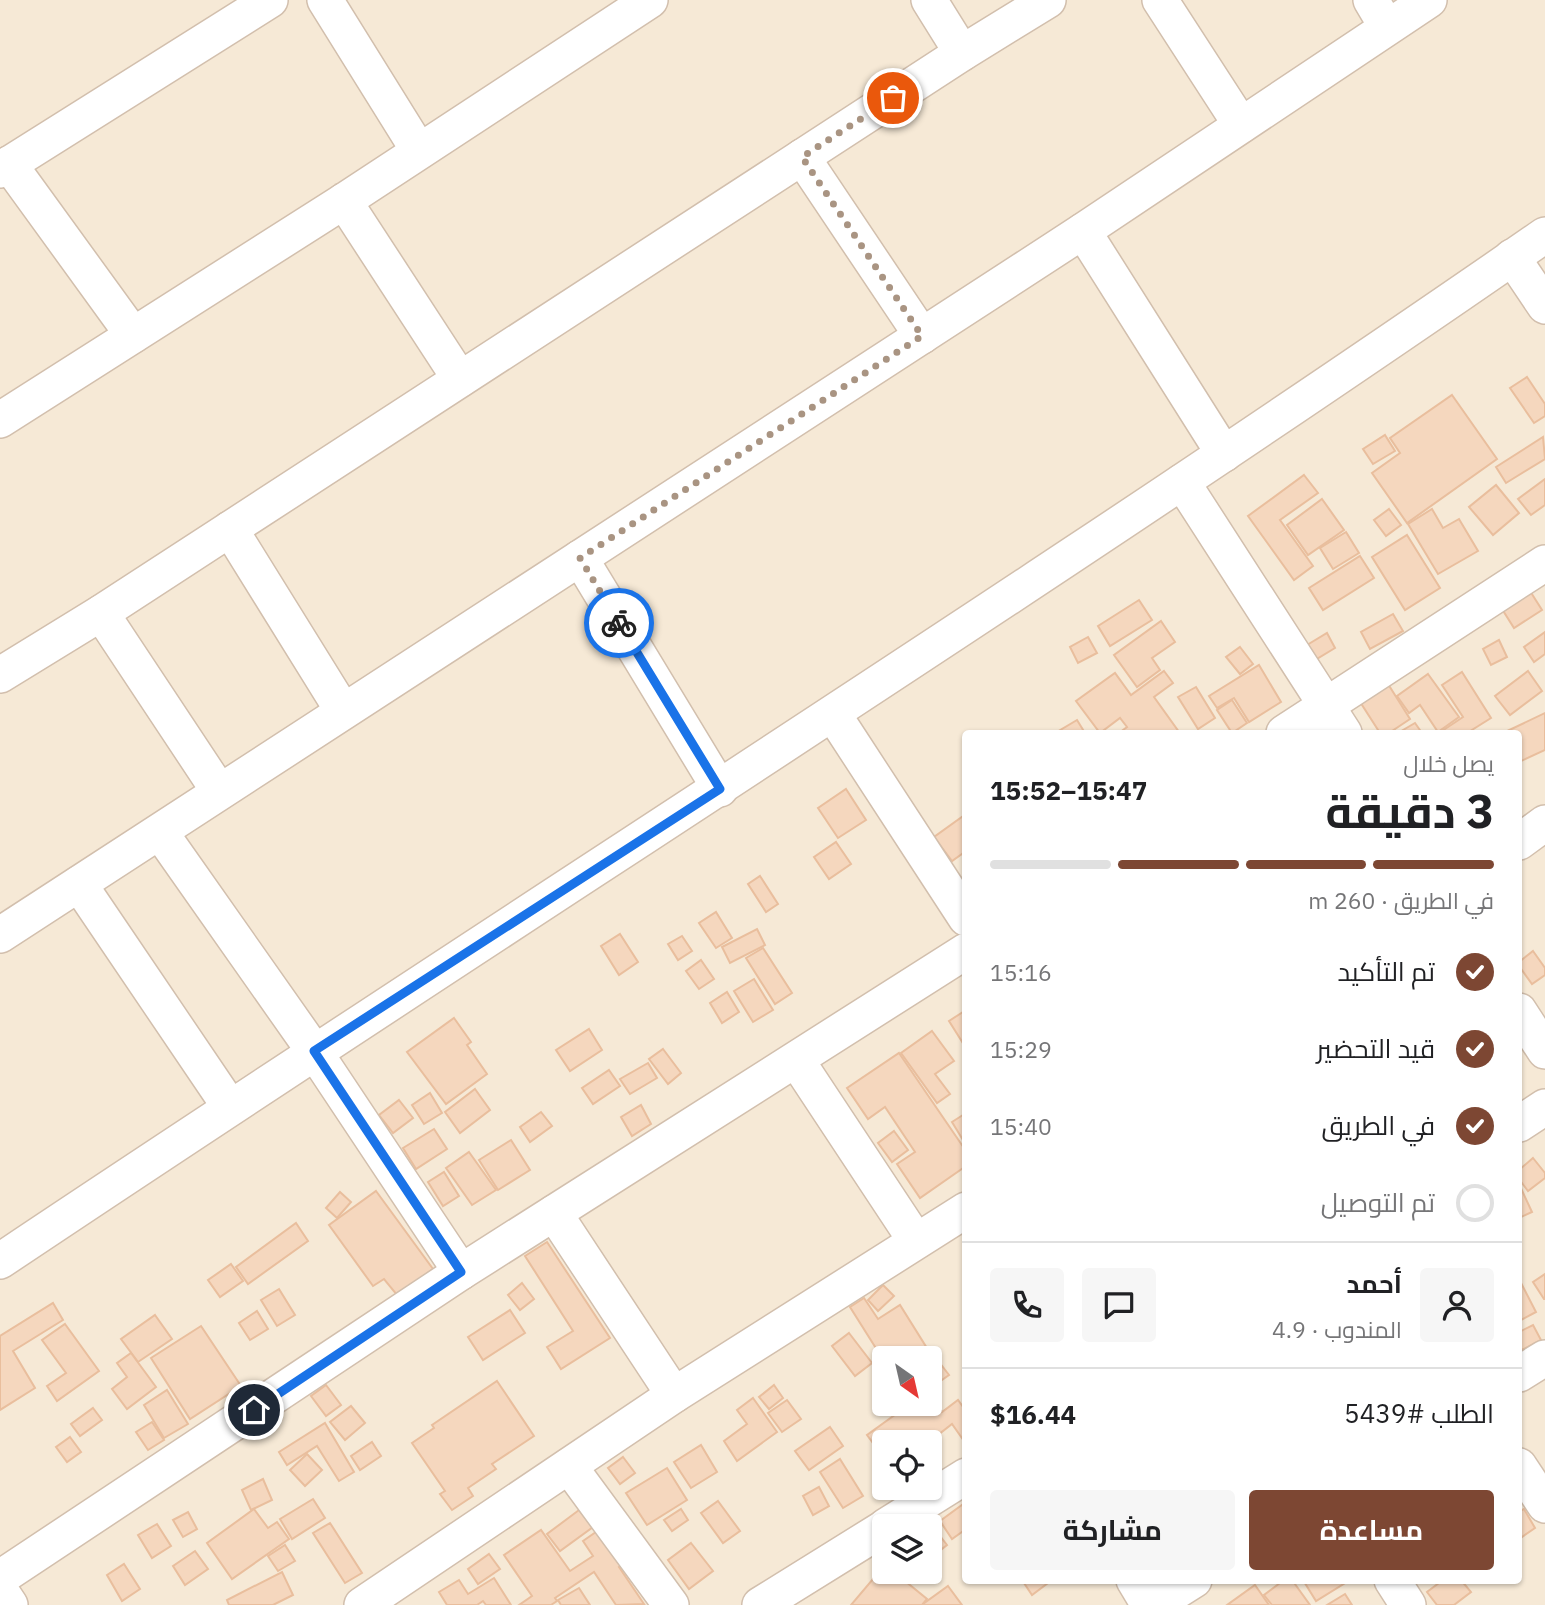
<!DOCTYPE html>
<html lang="ar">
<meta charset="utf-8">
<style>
body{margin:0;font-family:"IBM Plex Sans",Cairo,sans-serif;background:#f6f6f6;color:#202124;direction:rtl;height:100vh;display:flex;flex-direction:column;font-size:26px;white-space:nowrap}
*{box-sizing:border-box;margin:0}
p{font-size:23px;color:#757577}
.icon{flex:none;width:38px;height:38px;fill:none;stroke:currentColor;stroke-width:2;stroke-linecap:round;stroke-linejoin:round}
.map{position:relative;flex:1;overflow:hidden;direction:ltr}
.side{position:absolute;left:962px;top:730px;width:560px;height:854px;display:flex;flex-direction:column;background:#fff;border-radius:7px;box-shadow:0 2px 5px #0004;direction:rtl}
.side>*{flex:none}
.needle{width:46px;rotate:146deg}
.buttons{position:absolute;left:872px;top:1346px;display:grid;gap:14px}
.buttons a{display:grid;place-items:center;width:70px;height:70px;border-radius:7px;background:#fff;box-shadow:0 2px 5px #0004;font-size:35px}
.pin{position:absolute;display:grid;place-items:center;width:60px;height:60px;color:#fff;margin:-30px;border:4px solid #fff;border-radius:50%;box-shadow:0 2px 7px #0007}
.courier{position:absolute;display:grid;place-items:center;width:70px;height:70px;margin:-35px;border:5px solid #1a73e8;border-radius:50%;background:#fff;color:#222;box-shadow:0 2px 9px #0007}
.headline em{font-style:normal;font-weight:700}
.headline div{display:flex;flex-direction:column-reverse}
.headline{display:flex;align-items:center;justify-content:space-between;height:119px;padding:0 28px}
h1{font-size:46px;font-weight:700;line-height:52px}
.bar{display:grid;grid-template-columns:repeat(4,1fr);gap:10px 7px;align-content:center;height:84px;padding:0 28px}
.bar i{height:9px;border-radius:5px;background:#e0e0e0}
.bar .active{background:#7d4733}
.bar p{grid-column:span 4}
.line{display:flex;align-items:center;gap:18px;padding:0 28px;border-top:2px solid #e0e0e0}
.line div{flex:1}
.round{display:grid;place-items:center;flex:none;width:74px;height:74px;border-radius:7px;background:#f6f6f6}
ol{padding:0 28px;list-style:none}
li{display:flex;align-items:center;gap:21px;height:77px}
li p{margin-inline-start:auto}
li .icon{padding:7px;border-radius:50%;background:#7d4733;color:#fff;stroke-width:4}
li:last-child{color:#757577}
li i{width:38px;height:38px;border:4px solid #e0e0e0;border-radius:50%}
.primary-button{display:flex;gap:14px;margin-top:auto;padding:14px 28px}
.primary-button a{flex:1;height:80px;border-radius:7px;background:#7d4733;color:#fff;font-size:28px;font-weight:700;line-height:80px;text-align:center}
.primary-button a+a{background:#f6f6f6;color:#202124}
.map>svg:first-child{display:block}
</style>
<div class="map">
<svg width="1545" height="1605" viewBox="0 0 1545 1605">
<rect width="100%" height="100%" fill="#fef7e9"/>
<path fill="#f6e9d6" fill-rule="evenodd" d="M 0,0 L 1545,0 L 1545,1605 L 0,1605 ZM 966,733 L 1519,733 L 1519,1580 L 966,1580 ZM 884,1358 L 929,1358 L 929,1404 L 884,1404 ZM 884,1442 L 929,1442 L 929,1488 L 884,1488 ZM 884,1526 L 929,1526 L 929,1572 L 884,1572 Z"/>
<g fill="#f5d7be" stroke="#e9be9d" stroke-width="2">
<path d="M 1527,377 L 1545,404 L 1545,416 L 1534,423 L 1510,388 Z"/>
<path d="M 1452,395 L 1497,459 L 1407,523 L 1372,473 L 1400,453 L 1390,438 Z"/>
<path d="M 1385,435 L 1395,451 L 1373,464 L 1363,449 Z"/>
<path d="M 1543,437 L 1545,459 L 1506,483 L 1496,467 Z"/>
<path d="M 1304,475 L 1318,493 L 1280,520 L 1313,566 L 1294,580 L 1248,516 Z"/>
<path d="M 1545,479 L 1545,505 L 1531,515 L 1518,499 Z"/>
<path d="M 1496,485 L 1519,513 L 1493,535 L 1469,507 Z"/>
<path d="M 1322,499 L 1344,530 L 1308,555 L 1287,525 Z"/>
<path d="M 1389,509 L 1401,525 L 1386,536 L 1374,520 Z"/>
<path d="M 1432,509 L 1443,528 L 1459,519 L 1478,551 L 1438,574 L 1408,524 Z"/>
<path d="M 1346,532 L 1359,553 L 1333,569 L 1320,548 Z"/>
<path d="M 1407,535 L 1440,588 L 1405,610 L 1372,557 Z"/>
<path d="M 1360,556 L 1374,578 L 1323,610 L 1309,588 Z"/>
<path d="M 1530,591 L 1542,610 L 1514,628 L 1502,609 Z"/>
<path d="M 1139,600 L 1152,620 L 1110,646 L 1098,626 Z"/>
<path d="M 1393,614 L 1403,631 L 1370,649 L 1361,632 Z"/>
<path d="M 1161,621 L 1175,642 L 1152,658 L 1160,670 L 1137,687 L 1114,655 Z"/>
<path d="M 1545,632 L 1545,654 L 1534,662 L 1524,647 Z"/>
<path d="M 1327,633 L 1335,648 L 1315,660 L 1307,645 Z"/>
<path d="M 1088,637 L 1097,653 L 1078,663 L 1070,647 Z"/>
<path d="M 1499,640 L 1507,657 L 1491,665 L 1483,649 Z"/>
<path d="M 1240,647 L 1253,664 L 1240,674 L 1226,657 Z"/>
<path d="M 1259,665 L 1281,702 L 1249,722 L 1234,698 L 1217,708 L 1209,696 Z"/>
<path d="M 1164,671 L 1173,683 L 1154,697 L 1179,732 L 1177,733 L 1119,733 L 1127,727 L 1120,718 L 1100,733 L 1076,701 L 1115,673 L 1131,695 Z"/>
<path d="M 1528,671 L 1542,691 L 1510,715 L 1495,696 Z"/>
<path d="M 1462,672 L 1491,718 L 1467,733 L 1443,733 L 1442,731 L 1463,717 L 1442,685 Z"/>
<path d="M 1428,674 L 1459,717 L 1438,732 L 1420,705 L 1409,713 L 1397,696 Z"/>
<path d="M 1383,676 L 1410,719 L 1389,733 L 1380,733 L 1355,694 Z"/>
<path d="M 1196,687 L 1215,718 L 1198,729 L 1178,697 Z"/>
<path d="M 1232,700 L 1247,723 L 1232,733 L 1217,710 Z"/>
<path d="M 1545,713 L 1545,750 L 1519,762 L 1519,733 L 1503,733 Z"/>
<path d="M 1077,720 L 1085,733 L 1058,733 L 1057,732 Z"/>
<path d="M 1415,723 L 1422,733 L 1398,733 Z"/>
<path d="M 846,789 L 866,820 L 838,838 L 818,808 Z"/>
<path d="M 966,814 L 966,851 L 952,861 L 934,837 Z"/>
<path d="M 836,842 L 851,864 L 829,879 L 814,857 Z"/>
<path d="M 760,876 L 778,904 L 766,912 L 748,884 Z"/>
<path d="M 716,912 L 732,938 L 716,948 L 699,923 Z"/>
<path d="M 757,929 L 765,945 L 730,963 L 722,947 Z"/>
<path d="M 620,934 L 638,962 L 619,975 L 601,946 Z"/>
<path d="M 682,936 L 692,951 L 678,960 L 668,944 Z"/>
<path d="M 763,948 L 792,993 L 775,1004 L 746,958 Z"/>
<path d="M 1533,951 L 1545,968 L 1545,975 L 1532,984 L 1519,966 L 1519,962 Z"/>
<path d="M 701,960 L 714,979 L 699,989 L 686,971 Z"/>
<path d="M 754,979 L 773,1010 L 753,1022 L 734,991 Z"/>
<path d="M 727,992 L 739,1012 L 722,1023 L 710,1003 Z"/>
<path d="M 966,1010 L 966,1048 L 949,1021 Z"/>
<path d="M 454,1018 L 471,1042 L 467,1045 L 487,1074 L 446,1104 L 407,1052 Z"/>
<path d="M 589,1029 L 602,1050 L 570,1071 L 556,1050 Z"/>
<path d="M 932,1031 L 954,1061 L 935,1074 L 950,1094 L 937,1103 L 901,1053 Z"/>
<path d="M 663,1049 L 681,1073 L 668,1084 L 649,1059 Z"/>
<path d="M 899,1053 L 966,1151 L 966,1166 L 920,1198 L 897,1164 L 915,1152 L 885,1107 L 868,1119 L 847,1088 Z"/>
<path d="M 648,1063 L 657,1078 L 630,1094 L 620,1079 Z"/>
<path d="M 609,1070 L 620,1086 L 593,1104 L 582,1088 Z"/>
<path d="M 475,1089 L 490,1110 L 460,1133 L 445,1112 Z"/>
<path d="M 430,1093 L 442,1113 L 424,1124 L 412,1105 Z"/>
<path d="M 399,1100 L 413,1118 L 393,1133 L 379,1115 Z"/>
<path d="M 641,1105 L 651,1124 L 632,1136 L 621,1117 Z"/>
<path d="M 541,1112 L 552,1126 L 530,1142 L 520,1127 Z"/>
<path d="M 966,1113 L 966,1145 L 952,1122 Z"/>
<path d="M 434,1129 L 447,1149 L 416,1169 L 403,1148 Z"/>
<path d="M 894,1131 L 908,1150 L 892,1162 L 878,1143 Z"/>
<path d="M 511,1140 L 530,1170 L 498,1190 L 479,1160 Z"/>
<path d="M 469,1152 L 496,1190 L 472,1205 L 446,1168 Z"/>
<path d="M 1533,1158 L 1545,1173 L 1545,1178 L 1528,1191 L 1519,1179 L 1519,1170 Z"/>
<path d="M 444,1172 L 459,1196 L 443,1206 L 428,1182 Z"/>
<path d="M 1519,1184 L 1532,1212 L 1519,1218 Z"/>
<path d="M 376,1191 L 433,1269 L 397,1295 L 384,1279 L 373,1286 L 329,1225 Z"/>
<path d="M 340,1192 L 351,1202 L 337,1218 L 326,1208 Z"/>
<path d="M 296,1223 L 308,1241 L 248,1284 L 236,1267 Z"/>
<path d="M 547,1242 L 610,1338 L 561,1369 L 547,1347 L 573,1331 L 525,1256 Z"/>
<path d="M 231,1264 L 243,1281 L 220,1297 L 208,1280 Z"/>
<path d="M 1545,1274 L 1545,1299 L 1544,1299 L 1533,1282 Z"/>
<path d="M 1520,1281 L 1536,1312 L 1519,1321 L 1519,1282 Z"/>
<path d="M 522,1283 L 534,1299 L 520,1310 L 508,1295 Z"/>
<path d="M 883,1285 L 894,1296 L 878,1311 L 868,1300 Z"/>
<path d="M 279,1289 L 295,1315 L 277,1326 L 261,1300 Z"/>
<path d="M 864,1298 L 878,1319 L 900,1305 L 930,1353 L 921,1358 L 884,1358 L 884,1361 L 850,1307 Z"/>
<path d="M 53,1303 L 63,1320 L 13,1351 L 35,1388 L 0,1410 L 0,1336 Z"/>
<path d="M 510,1310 L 525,1333 L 483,1360 L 468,1337 Z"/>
<path d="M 257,1311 L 268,1329 L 250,1340 L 239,1323 Z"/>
<path d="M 155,1315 L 172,1339 L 138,1362 L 121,1339 Z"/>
<path d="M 65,1324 L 99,1371 L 57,1401 L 47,1386 L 66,1373 L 42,1340 Z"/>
<path d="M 1533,1325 L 1541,1340 L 1522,1350 L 1519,1344 L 1519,1332 Z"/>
<path d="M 201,1326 L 241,1386 L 190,1419 L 151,1358 Z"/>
<path d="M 849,1333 L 872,1363 L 855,1376 L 832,1346 Z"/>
<path d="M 131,1353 L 156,1387 L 127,1409 L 112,1389 L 127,1377 L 117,1363 Z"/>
<path d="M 936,1358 L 949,1375 L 929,1389 L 929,1364 Z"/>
<path d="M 497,1381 L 534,1436 L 492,1464 L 496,1469 L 468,1488 L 473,1496 L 452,1510 L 440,1494 L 445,1491 L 412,1443 L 434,1428 L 432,1425 Z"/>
<path d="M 326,1385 L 341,1405 L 326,1416 L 311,1396 Z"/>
<path d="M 774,1385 L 783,1398 L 769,1409 L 759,1397 Z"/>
<path d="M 167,1390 L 188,1424 L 164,1438 L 144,1405 Z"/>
<path d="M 929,1395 L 942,1412 L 958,1400 L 966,1411 L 966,1440 L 964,1441 L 952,1424 L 934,1438 L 929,1432 L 916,1442 L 884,1442 L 884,1458 L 867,1435 L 910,1404 L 929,1404 Z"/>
<path d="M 753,1398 L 777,1432 L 737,1461 L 724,1441 L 747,1424 L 737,1410 Z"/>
<path d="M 787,1400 L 801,1419 L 782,1432 L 768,1413 Z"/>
<path d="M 351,1406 L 365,1423 L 345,1440 L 330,1422 Z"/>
<path d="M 93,1408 L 102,1420 L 80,1436 L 71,1424 Z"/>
<path d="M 152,1422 L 164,1440 L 148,1450 L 136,1432 Z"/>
<path d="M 325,1423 L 354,1472 L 339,1481 L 317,1446 L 287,1465 L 279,1452 Z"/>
<path d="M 830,1427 L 843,1446 L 809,1470 L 795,1451 Z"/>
<path d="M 70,1437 L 81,1452 L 67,1462 L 56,1447 Z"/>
<path d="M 372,1442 L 381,1456 L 360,1470 L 351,1456 Z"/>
<path d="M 701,1445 L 717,1472 L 691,1488 L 674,1462 Z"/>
<path d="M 307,1454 L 322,1470 L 305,1486 L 290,1470 Z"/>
<path d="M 623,1457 L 635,1473 L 620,1484 L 608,1468 Z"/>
<path d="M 840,1459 L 863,1496 L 843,1508 L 820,1472 Z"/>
<path d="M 667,1468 L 687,1500 L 647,1525 L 626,1493 Z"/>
<path d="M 263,1479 L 272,1500 L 251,1510 L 242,1490 Z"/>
<path d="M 819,1487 L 829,1506 L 813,1515 L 803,1496 Z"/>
<path d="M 313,1499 L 325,1518 L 292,1539 L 280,1519 Z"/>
<path d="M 718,1501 L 740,1531 L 723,1543 L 701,1513 Z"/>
<path d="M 966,1502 L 966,1529 L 952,1539 L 940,1521 Z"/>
<path d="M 254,1509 L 268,1528 L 277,1522 L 289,1539 L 232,1579 L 207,1543 Z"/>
<path d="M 681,1509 L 688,1520 L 672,1531 L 664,1520 Z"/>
<path d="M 1524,1509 L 1535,1528 L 1519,1539 L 1519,1512 Z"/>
<path d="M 579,1510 L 593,1527 L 560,1551 L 547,1534 Z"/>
<path d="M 188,1512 L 197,1529 L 183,1537 L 173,1520 Z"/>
<path d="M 330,1523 L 362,1573 L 345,1583 L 313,1533 Z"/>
<path d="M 930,1523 L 947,1545 L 933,1556 L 929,1551 L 929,1526 L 927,1526 Z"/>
<path d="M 157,1524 L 171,1546 L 152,1558 L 138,1535 Z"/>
<path d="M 606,1525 L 630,1560 L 619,1567 L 644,1604 L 616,1605 L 594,1572 L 555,1598 L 557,1601 L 551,1605 L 519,1605 L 532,1596 L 504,1555 L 541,1530 L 570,1571 L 593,1556 L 583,1541 Z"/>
<path d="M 691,1543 L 713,1571 L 689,1589 L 668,1560 Z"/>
<path d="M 285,1545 L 295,1561 L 278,1571 L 268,1556 Z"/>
<path d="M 195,1551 L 208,1569 L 185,1585 L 173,1566 Z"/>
<path d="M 489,1554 L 500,1569 L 478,1584 L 468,1569 Z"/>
<path d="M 124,1564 L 140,1589 L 122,1601 L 107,1575 Z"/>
<path d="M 884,1566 L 884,1572 L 894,1572 L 927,1599 L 922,1605 L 851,1605 Z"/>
<path d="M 282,1572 L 293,1595 L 273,1605 L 229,1605 L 227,1600 Z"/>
<path d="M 494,1578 L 511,1605 L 486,1605 L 483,1601 L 477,1605 L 447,1605 L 439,1592 L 459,1580 L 468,1594 Z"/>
<path d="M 1022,1580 L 1052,1580 L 1032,1595 Z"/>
<path d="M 1284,1580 L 1292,1580 L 1310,1605 L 1272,1605 L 1264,1595 Z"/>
<path d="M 1303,1580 L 1350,1580 L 1316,1601 Z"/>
<path d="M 1443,1580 L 1461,1580 L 1471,1592 L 1454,1605 L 1437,1605 L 1427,1592 Z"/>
<path d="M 1255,1585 L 1269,1605 L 1227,1605 Z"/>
<path d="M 948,1586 L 962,1605 L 923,1605 L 923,1604 Z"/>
<path d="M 579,1588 L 590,1605 L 561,1605 L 558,1600 Z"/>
<path d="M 1345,1594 L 1352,1605 L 1327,1605 Z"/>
</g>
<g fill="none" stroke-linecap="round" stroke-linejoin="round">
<g stroke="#d2bfad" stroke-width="38">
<g id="minor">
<path d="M 325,0 L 419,151"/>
<path d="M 929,0 L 962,53"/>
<path d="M 1160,0 L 1241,125"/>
<path d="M 1371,0 L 1387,27"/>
<path d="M 802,157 L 922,336"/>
<path d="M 9,164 L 133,335"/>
<path d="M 0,170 L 270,0"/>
<path d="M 344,201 L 460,379"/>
<path d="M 1083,231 L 1224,454"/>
<path d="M 1512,257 L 1545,306"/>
<path d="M 0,420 L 344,201 L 650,0"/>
<path d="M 1182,482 L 1344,733"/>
<path d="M 230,529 L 343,711"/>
<path d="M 580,558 L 720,789"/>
<path d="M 101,613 L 219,791"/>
<path d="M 0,675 L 101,613 L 962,53 L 1048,0"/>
<path d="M 833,714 L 966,918"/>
<path d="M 1284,733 L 1545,563"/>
<path d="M 160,832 L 314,1051 L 461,1272"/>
<path d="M 1519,842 L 1545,823"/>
<path d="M 79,884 L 230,1107"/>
<path d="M 0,935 L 1083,231 L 1429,0"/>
<path d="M 1519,1011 L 1545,1051"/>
<path d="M 797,1061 L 916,1241"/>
<path d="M 1519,1124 L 1545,1107"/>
<path d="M 554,1213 L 674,1395"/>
<path d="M 0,1261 C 514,917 1037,587 1545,235"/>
<path d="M 1519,1374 L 1545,1358"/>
<path d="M 569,1466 L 671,1605"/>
<path d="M 1519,1466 L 1545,1505"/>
<path d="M 886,1526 L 966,1476"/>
<path d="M 0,1578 L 461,1272 L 966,951"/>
<path d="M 1134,1580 L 1149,1605"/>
<path d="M 1392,1580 L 1408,1605"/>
<path d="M 0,1590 L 10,1605"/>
<path d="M 362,1605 L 674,1395 L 966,1210"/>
<path d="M 760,1605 L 884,1528"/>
<path d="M 1154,1605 L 1194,1580"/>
</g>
</g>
<use href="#minor" stroke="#fff" stroke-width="35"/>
</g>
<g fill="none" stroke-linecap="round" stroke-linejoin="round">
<path stroke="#a99482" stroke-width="7" stroke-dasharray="0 12.6" d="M 619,623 L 580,558 L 922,336 L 802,157 L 893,98"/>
<path stroke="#1a73e8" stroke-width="9" d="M 254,1410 L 461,1272 L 314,1051 L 720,789 L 619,623"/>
</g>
</svg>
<div class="buttons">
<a><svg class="needle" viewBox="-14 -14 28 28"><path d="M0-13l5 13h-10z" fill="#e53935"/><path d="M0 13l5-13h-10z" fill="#757577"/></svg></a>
<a><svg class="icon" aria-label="locate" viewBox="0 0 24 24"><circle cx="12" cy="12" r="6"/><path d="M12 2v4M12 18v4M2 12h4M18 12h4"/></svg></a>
<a><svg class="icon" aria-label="layers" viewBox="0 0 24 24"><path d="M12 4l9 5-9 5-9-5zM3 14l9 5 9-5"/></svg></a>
</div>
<div class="pin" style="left:893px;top:98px;background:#ea580c"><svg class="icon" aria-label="bag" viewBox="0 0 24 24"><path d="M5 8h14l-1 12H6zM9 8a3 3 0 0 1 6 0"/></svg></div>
<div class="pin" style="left:254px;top:1410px;background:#1f2937"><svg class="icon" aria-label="home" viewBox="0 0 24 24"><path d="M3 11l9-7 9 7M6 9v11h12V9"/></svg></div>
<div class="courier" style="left:619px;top:623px"><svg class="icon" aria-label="bike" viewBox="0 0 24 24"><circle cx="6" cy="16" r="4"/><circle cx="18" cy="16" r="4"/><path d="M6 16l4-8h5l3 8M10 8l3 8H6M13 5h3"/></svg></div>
<section class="side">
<div class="headline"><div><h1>3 دقيقة</h1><p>يصل خلال</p></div><em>15:47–15:52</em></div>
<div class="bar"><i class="active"></i><i class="active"></i><i class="active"></i><i></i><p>في الطريق · 260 m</p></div>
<ol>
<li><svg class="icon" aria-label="check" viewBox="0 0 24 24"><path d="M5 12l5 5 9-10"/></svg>تم التأكيد<p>15:16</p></li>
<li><svg class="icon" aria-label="check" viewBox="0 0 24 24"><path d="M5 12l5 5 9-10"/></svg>قيد التحضير<p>15:29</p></li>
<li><svg class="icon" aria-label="check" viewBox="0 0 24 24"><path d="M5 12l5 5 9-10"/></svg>في الطريق<p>15:40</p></li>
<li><i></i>تم التوصيل</li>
</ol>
<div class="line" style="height:126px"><a class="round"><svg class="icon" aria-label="person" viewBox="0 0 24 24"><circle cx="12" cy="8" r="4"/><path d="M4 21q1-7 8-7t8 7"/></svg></a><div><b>أحمد</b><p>المندوب · 4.9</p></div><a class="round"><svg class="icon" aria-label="chat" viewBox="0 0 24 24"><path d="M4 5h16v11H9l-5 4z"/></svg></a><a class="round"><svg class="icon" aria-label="phone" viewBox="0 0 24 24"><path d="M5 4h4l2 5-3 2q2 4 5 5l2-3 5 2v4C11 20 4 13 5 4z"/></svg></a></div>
<div class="line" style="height:91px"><div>الطلب #5439</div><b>$16.44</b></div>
<div class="primary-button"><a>مساعدة</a><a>مشاركة</a></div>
</section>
</div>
